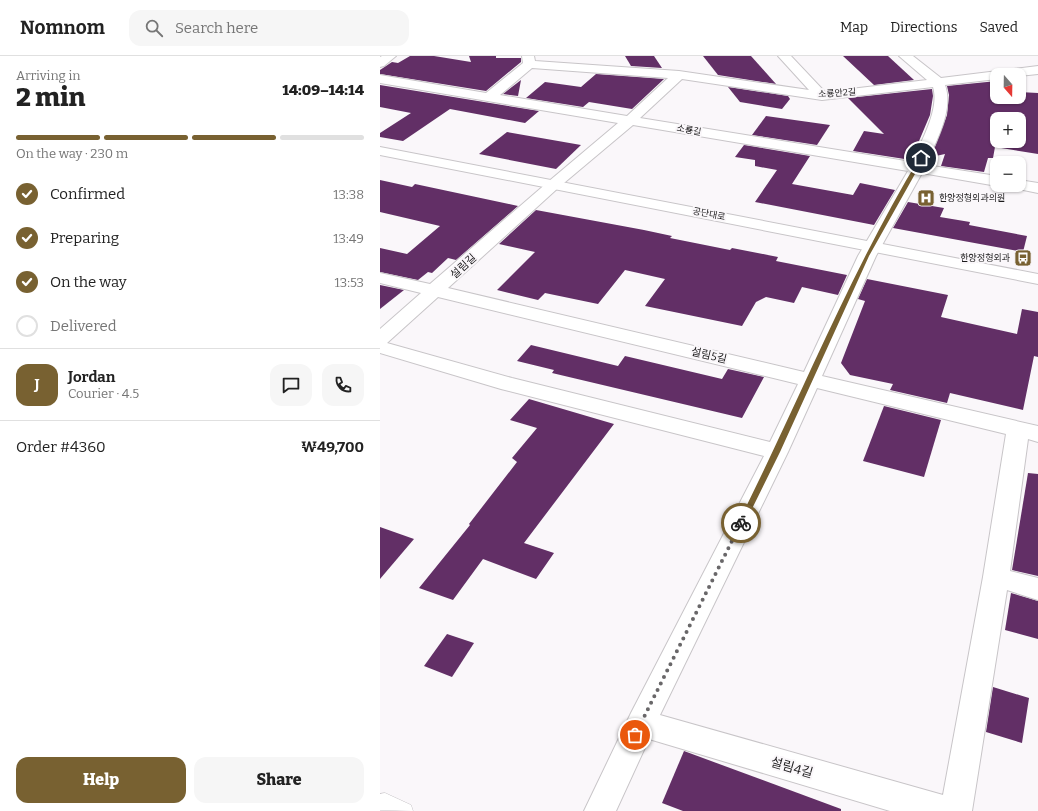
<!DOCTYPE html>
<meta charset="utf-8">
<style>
body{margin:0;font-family:Bitter,"Noto Sans KR",serif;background:#f6f6f6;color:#222;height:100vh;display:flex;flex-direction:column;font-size:15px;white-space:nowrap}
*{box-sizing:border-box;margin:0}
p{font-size:13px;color:#767676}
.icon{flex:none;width:22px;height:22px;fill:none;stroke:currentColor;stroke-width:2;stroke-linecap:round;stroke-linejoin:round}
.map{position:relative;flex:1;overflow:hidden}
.drawer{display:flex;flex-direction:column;background:#fff;width:380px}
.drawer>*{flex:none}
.needle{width:26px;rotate:160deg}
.controls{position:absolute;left:610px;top:12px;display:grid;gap:8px}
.controls a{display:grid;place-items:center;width:36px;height:36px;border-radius:8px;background:#fff;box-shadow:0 1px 3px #0004;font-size:20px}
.pin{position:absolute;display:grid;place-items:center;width:34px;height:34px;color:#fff;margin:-17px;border:2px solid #fff;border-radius:50%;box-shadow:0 1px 4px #0007}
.courier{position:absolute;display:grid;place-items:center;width:40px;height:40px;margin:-20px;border:3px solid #786131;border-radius:50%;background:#fff;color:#222;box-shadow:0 1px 5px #0007}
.summary em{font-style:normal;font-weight:800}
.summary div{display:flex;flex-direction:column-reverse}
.summary{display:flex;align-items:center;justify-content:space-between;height:68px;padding:0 16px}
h1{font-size:26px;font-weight:800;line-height:30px}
.bar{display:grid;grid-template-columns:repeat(4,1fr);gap:6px 4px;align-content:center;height:48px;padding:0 16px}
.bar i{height:5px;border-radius:3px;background:#e0e0e0}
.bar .selected{background:#786131}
.bar p{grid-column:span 4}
.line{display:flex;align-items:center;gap:10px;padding:0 16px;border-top:1px solid #e0e0e0}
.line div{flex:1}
.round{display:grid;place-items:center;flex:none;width:42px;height:42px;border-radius:12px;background:#f6f6f6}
ol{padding:0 16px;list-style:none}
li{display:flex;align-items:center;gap:12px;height:44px}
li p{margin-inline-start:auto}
li .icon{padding:4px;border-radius:50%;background:#786131;color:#fff;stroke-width:4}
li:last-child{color:#767676}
li i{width:22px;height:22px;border:2px solid #e0e0e0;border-radius:50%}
.primary-button{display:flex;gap:8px;margin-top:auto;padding:8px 16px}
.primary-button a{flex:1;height:46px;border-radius:12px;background:#786131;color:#fff;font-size:16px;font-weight:800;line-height:46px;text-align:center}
.primary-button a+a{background:#f6f6f6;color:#222}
header{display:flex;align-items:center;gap:24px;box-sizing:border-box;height:56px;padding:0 20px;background:#fff;border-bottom:1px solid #e0e0e0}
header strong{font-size:19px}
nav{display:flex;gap:22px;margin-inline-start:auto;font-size:14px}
.search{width:280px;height:36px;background:#f6f6f6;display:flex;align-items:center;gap:10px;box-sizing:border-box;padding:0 14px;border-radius:12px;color:#767676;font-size:15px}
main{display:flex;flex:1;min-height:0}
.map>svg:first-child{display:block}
</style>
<header>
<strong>Nomnom</strong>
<div class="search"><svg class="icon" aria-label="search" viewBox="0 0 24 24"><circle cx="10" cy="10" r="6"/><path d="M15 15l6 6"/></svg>Search here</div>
<nav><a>Map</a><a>Directions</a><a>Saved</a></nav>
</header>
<main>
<section class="drawer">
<div class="summary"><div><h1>2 min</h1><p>Arriving in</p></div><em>14:09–14:14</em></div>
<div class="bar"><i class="selected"></i><i class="selected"></i><i class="selected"></i><i></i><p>On the way · 230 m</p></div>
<ol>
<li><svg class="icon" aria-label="check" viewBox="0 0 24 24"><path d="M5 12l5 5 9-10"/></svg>Confirmed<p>13:38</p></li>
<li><svg class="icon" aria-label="check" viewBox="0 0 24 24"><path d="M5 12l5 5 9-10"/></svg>Preparing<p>13:49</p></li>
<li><svg class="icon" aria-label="check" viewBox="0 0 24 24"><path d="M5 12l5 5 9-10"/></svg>On the way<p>13:53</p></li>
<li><i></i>Delivered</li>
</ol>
<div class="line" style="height:72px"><b class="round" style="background:#786131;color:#fff">J</b><div><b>Jordan</b><p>Courier · 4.5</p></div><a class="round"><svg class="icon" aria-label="chat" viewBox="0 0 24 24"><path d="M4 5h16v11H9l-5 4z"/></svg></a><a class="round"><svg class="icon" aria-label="phone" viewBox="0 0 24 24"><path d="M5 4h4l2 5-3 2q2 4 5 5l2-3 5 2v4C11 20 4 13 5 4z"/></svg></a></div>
<div class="line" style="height:52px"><div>Order #4360</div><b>₩49,700</b></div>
<div class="primary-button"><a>Help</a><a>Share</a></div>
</section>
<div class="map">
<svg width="658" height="755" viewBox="0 0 658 755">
<rect width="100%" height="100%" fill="#faf7fa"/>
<g fill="#622f66" fill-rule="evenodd">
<path d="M 30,0 L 54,0 L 91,6 L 89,0 L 116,0 L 116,2 L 141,2 L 141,6 L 106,35 L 0,18 L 0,14 L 12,6 L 18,7 Z"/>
<path d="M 245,0 L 274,0 L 282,12 L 251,10 Z"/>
<path d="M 323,0 L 371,0 L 396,28 L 338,19 Z"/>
<path d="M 463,0 L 508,0 L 534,24 L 494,29 Z"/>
<path d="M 216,18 L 284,23 L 252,53 L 209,46 L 203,51 L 146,42 L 165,26 L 201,31 Z"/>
<path d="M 141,24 L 138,40 L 123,38 Z"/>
<path d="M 617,25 L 617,41 L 639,41 L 639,36 L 658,37 L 658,98 L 615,91 L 613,102 L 608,102 L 604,116 L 561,110 L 565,98 L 551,101 L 567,59 L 569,39 L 567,30 ZM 617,63 L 639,63 L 639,85 L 617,85 Z"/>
<path d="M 0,29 L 159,55 L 145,67 L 70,53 L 23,85 L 0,81 L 0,77 L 31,57 L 0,51 Z"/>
<path d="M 348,31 L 408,40 L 410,43 L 402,53 L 360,46 Z"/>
<path d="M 552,33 L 553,40 L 550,59 L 531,104 L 473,95 L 484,75 L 504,78 L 468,42 Z"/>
<path d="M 386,60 L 450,69 L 437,89 L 372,79 Z"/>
<path d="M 127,76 L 201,89 L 176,113 L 99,98 Z"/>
<path d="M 364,89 L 430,100 L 412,128 L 473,139 L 480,127 L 515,134 L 494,169 L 375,146 L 397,114 L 375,110 L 375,104 L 355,101 Z"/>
<path d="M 0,124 L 32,131 L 35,128 L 138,150 L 76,204 L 68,202 L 52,217 L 48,216 L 38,224 L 0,216 L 0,192 L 27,198 L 60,170 L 0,156 Z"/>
<path d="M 528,146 L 564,152 L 560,161 L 590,166 L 589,169 L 647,180 L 643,196 L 513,172 Z"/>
<path d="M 156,154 L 264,174 L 292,180 L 290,182 L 350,194 L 352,192 L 398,201 L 396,205 L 467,219 L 458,239 L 422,231 L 414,247 L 386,241 L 376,246 L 362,270 L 265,250 L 285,223 L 245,214 L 218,248 L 165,237 L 158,244 L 117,234 L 155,196 L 119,188 Z"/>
<path d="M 487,223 L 568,239 L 561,261 L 637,278 L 642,253 L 658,256 L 658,301 L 654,300 L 643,354 L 570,337 L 567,347 L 510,334 L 513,328 L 470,319 L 461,307 L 485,245 L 478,243 Z"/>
<path d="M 0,229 L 24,234 L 0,253 Z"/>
<path d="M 151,289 L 238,310 L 245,300 L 342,323 L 348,313 L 384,321 L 362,362 L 172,317 L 174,314 L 137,305 Z"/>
<path d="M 149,343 L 234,368 L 144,487 L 174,497 L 156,523 L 103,503 L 73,544 L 39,532 L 90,469 L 89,468 L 137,406 L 132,402 L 157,372 L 130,364 Z"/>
<path d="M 504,350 L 561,364 L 544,421 L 483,405 Z"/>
<path d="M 648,417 L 658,418 L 658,520 L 632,514 Z"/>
<path d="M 0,471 L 34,483 L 0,523 Z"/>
<path d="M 631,537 L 658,545 L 658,583 L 625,574 Z"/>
<path d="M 67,578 L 94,587 L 72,621 L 44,610 Z"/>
<path d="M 613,631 L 649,642 L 642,687 L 606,676 Z"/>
<path d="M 304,695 L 461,753 L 461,755 L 303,755 L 282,747 Z"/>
</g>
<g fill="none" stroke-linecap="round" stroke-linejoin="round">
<g stroke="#c8c5c8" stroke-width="1">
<path id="lane" d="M 5,737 L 31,749 L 33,755 L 0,754 L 0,738 Z"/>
</g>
<g stroke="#c8c5c8" stroke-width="2">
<g id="street">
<path d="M 2,0 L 16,0 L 4,10 L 0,11 L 0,1 Z"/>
<path d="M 142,0 L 154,0 L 155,5 L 299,15 L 429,34 L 398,0 L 411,0 L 445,36 L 547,24 L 519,0 L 533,0 L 561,22 L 658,10 L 658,18 L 639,20 L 617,19 L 617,23 L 565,29 C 574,54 556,85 546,109 L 617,120 L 617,129 L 620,129 L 617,130 L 542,117 L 496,200 L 442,320 L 658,370 L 658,386 L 648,383 L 630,515 L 658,522 L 658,544 L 627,534 L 592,755 L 510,755 L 269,683 L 236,755 L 204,755 L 251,657 L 384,400 L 121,333 L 0,297 L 0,273 L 41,237 L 0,227 L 0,217 L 50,228 L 168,126 L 238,67 L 0,27 L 0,19 L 106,37 L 143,7 ZM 152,12 L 288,22 L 247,60 L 120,39 ZM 302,23 L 442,44 L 553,31 C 560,53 541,86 532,106 L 260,62 ZM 253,69 L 528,115 L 478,200 L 424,316 L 68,232 L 178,132 ZM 58,241 L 418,328 L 390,386 L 132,322 L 7,287 ZM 437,332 L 626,378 L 603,521 L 563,739 L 280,659 L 408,396 Z"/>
<path d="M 639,124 L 658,127 L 658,137 L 634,132 L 631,129 L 639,129 Z"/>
</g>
</g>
<g stroke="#c8c5c8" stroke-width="2">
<path id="secondary" d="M 0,91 L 658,218 L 658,228 L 0,99 Z"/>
</g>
<use href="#lane" fill="#fff" fill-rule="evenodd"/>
<use href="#street" fill="#fff" fill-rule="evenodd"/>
<use href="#secondary" fill="#fff" fill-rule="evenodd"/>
</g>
<path fill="#786131" d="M 540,101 L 544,102 L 489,200 L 400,396 L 364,469 L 359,469 L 358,467 C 419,346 469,218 540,101 Z"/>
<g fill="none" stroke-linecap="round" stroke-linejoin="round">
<path stroke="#696769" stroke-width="4" stroke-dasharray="0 7.2" d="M 255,679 L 361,467"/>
</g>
<defs>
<g id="hospital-square" transform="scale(0.9)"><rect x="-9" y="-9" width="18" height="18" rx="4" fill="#786131" stroke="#faf7fa"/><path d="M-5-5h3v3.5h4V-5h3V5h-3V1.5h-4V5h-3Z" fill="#fff"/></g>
<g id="bus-square" transform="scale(0.9)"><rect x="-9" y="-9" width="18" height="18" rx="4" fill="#786131" stroke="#faf7fa"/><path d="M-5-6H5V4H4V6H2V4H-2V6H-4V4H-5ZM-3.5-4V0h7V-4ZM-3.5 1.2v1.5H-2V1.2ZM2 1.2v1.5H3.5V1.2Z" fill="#fff"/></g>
</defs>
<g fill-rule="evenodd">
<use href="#hospital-square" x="546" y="142"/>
<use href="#bus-square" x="643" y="202"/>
</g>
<g text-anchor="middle" stroke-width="4" stroke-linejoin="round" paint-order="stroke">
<g font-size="9" fill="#1b1a1b" stroke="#faf7fa">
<text transform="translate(457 37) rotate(-4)" y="3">소룡안2길</text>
<text transform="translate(309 74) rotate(10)" y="3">소룡길</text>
<text transform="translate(329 158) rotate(11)" y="3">공단대로</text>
</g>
<g font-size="9" fill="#1b1a1b" stroke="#faf7fa" text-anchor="start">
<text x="559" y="145">한양정형외과의원</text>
<text x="630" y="205" text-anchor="end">한양정형외과</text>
</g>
<g font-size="11" fill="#1b1a1b" stroke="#faf7fa">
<text transform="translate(83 210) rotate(-42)" y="4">설림길</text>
<text transform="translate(329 299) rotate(13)" y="4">설림5길</text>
</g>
<g font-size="13" fill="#1b1a1b" stroke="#faf7fa">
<text transform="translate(412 711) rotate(16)" y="5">설림4길</text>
</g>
</g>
</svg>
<div class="controls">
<a><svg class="needle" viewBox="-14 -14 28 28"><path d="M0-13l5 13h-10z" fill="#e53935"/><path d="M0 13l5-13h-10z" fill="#767676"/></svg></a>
<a>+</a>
<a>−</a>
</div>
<div class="pin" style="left:255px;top:679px;background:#ea580c"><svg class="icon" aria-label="bag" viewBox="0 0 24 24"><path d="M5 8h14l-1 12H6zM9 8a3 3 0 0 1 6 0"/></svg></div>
<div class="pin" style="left:541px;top:102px;background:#1f2937"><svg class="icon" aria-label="home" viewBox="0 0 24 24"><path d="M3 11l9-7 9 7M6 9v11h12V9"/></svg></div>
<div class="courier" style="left:361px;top:467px"><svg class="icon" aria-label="bike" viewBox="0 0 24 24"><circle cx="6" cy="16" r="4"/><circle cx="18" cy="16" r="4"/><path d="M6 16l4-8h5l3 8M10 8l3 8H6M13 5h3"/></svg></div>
</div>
</main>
